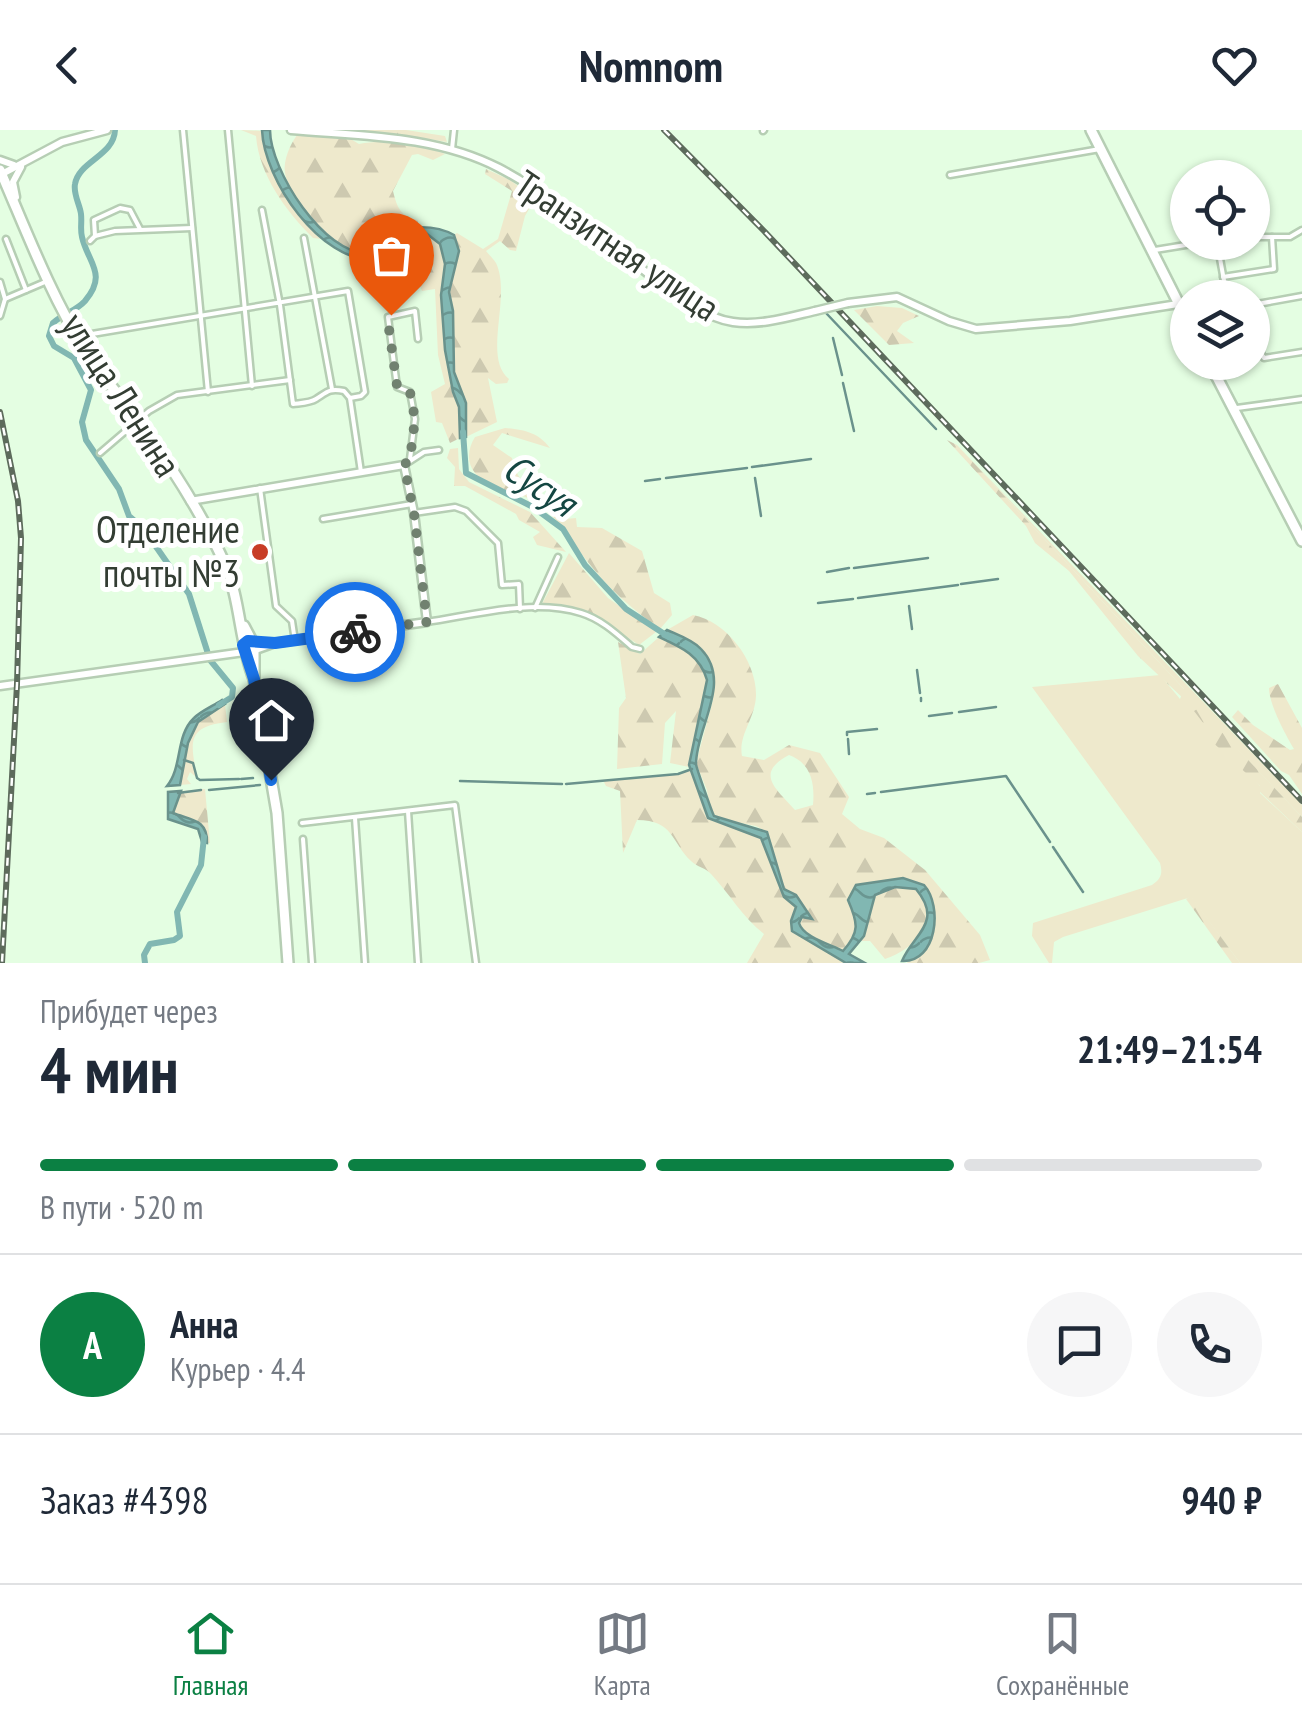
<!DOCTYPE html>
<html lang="ru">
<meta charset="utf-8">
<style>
body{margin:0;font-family:"PT Sans Narrow",sans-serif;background:#f6f6f7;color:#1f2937;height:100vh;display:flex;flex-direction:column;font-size:38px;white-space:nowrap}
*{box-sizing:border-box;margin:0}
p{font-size:32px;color:#747a83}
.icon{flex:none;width:55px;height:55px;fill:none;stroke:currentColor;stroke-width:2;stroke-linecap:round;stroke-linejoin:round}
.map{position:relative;height:833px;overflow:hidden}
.details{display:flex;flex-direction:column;background:#fff;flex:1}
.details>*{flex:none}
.buttons{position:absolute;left:1170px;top:30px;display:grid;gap:20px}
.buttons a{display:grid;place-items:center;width:100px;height:100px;border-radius:50%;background:#fff;box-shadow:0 2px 8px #0004;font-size:50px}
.pin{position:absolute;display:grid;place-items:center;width:85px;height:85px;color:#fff;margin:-102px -42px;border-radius:50% 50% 50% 0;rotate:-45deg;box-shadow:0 0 10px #0007}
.pin .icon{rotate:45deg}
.courier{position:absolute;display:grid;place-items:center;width:100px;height:100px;margin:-50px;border:8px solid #1a73e8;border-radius:50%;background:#fff;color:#222;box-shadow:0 2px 12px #0007}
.overview em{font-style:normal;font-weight:700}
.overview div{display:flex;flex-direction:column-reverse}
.overview{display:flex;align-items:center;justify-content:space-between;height:170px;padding:0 40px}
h1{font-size:65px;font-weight:700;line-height:75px}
.bar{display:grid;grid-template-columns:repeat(4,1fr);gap:15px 10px;align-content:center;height:120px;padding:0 40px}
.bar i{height:12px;border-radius:8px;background:#e0e1e3}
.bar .selected{background:#0b8043}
.bar p{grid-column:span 4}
.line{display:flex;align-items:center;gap:25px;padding:0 40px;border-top:2px solid #e0e1e3}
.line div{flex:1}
.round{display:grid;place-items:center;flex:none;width:105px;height:105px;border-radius:52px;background:#f6f6f7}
header{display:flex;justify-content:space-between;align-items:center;height:130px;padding:0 40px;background:#fff;font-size:45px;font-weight:700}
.menu{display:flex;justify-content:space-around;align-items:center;height:140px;border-top:2px solid #e0e1e3;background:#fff;font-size:28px;color:#747a83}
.menu a{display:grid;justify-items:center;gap:5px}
.menu .selected{color:#0b8043}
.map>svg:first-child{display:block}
</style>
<header><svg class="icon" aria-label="back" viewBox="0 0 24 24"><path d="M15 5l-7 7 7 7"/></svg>Nomnom<svg class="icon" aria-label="heart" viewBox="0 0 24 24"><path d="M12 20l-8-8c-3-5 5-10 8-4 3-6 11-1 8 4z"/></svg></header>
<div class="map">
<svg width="1302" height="833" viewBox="0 0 1302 833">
<defs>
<pattern id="forest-firs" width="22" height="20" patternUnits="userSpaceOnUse" patternTransform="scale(2.5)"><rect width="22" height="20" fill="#eee9cc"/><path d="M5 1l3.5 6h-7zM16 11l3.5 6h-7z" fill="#cdc9b0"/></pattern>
<pattern id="water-waves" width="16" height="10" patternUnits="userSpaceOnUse" patternTransform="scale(2.5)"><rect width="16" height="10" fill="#81b7b2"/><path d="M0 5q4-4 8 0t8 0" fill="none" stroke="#6a9691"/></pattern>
</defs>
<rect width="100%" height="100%" fill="#e4fee2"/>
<path fill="#eee9cc" d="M 957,315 L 1302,675 L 1302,687 L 1199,579 L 1195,581 L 1260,656 L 1260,663 L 1302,702 L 1302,833 L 1240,833 L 1191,767 L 1063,807 L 1054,812 L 1052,833 L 1049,833 L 1032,806 L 1033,793 L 1152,755 C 1161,749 1163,744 1160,733 L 1032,557 L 1160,545 L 1180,569 L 1184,559 Z"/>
<g fill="url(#forest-firs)" fill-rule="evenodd">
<path d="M 241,0 L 262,1 C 267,42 293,80 322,109 L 313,108 C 286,81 259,45 256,6 Z"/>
<path d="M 320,0 L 406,0 L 445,6 L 447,12 L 411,6 Z"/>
<path d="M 297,5 L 349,8 L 359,14 C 385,9 419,14 445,24 L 433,30 L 418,24 L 412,25 L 393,61 C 397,77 400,86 417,90 L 420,98 L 388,103 L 369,123 C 336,125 291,73 285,43 C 283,30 290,15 297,5 Z"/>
<path d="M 486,39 L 510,50 L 535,69 L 525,86 L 516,121 L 510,120 L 500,111 L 486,121 C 489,125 493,128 496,133 C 512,167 482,227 509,249 L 507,253 L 496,254 L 488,248 L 497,292 L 466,307 L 466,274 L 454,242 L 453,181 L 449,163 L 459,121 L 454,105 L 457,103 L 483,119 L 498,109 L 512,61 L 485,44 Z"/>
<path d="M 428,104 L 440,114 L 445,134 L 441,165 L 444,207 L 447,236 L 459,277 L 460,308 L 450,313 L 442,293 L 436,292 L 431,262 L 445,254 L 438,225 L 435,159 L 422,161 L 415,145 L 397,149 L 394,124 L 408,111 Z"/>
<path d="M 877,176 L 902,178 L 919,186 L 903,193 L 897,201 L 914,213 L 889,215 L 854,180 Z"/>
<path d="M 505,298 C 524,300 538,302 550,318 L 502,303 L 493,315 L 512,328 C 516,352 533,364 556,370 L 566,389 L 576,388 L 577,397 L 602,398 L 642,421 L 654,463 L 670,473 L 672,485 L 660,499 C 633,480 607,457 587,431 C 569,408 556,383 530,369 C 512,360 488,359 475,343 C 466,332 468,318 475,307 Z"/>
<path d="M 947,310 L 957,315 L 1184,559 L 1185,570 L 1138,526 L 1069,441 L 1035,413 L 1026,396 Z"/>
<path d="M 458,318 L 459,339 L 469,352 L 530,382 L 566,422 L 537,415 L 533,407 L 540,402 L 519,390 L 516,384 L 465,356 L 454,356 L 455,337 L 447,328 L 450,319 Z"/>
<path d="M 569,423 L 608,468 L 656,502 L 639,515 L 587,481 L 542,474 Z"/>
<path d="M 693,485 C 726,491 757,531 756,566 C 755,589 738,605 742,626 L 764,630 L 789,615 L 820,623 L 849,667 L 842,684 L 860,699 L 884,708 L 925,740 L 980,805 L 990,830 L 979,833 L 907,833 L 933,801 L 934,773 L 928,759 L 882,752 L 860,754 L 848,770 C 858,793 859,801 844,821 C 829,814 803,807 798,793 L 802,787 L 810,788 L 796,765 L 784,759 L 767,702 L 756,696 L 719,689 L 710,680 L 707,660 L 696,633 L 713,570 L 713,545 L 667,500 ZM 789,625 C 811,633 815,653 813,675 L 795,680 C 778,660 753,644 789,625 Z"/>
<path d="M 659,507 C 681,517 700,525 707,550 L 689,637 L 670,633 L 676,581 L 665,593 L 662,634 L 617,639 L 619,578 L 626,568 L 618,512 L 640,524 Z"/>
<path d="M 1278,554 L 1302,598 L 1302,664 L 1289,645 L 1281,641 L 1232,587 L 1238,580 L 1253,595 L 1290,620 L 1294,619 C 1285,604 1269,574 1269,558 Z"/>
<path d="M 225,574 L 227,592 C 185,597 191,613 197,648 L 190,642 L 187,649 L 191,654 L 180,655 L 188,613 L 198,592 Z"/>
<path d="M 1199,578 L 1302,687 L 1302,702 L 1260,662 L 1260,656 L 1207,607 L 1202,601 L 1204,594 L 1194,581 Z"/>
<path d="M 690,640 L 708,688 L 761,708 L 787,766 L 796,777 L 791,791 C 810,814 822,816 846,833 L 747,833 L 764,804 C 743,788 729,763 711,744 C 706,738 697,737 691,731 C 671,712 674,690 637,690 L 623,723 L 620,661 L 606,656 L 603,650 L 678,644 Z"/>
<path d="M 205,659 L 210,713 L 207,713 C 208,689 190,690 173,683 L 181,661 Z"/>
<path d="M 895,757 L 916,759 C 943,791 915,819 885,829 L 870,811 L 860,811 L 875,765 Z"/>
<path d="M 1191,766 L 1240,833 L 1232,833 L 1186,769 Z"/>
</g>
<g fill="url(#water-waves)" stroke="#6a928c" stroke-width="2.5">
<path d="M 262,0 L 270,0 C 270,40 324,125 368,123 C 374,118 380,109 387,105 C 405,94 437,95 454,105 L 459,121 L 449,162 L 453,181 L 454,242 L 466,273 L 466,307 L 460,308 L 459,277 L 453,262 L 445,220 L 441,165 L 445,134 L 440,114 L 427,104 L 392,114 L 375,130 C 320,132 264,50 262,0 Z"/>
<path d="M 667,500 C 678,505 693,510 701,519 C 733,552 696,597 696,634 C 696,637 712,682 714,686 L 767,702 L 784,759 L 796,765 L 812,789 L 802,787 L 799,793 C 803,807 829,814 843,821 C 860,802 858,793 848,770 L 856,755 L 903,748 L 924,755 C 943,776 937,833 902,831 C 913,804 944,793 916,759 L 895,757 L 875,765 L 864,806 L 849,824 L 865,833 L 846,833 L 792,801 L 791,791 L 796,777 L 784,767 L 761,708 L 708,688 L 689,635 L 707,550 C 700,525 681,517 659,507 Z"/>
<path d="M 222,570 L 225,574 L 198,592 L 188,613 L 180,655 L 167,656 C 183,636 175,606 194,588 C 201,581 213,576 222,570 Z"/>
<path d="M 181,661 L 173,683 C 190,690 208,689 207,713 L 202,712 L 198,699 L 168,689 L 168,662 Z"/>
</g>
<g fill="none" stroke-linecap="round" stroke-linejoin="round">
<g stroke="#6a928c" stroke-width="2.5">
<path d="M 826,183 L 936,299"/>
<path d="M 833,208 L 842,245"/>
<path d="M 843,253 L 854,301"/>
<path d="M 752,337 L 811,329"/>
<path d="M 666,348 L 747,338"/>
<path d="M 755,348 L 761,386"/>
<path d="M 645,351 L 660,349"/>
<path d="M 854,438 L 928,428"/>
<path d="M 827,442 L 849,438"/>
<path d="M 961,454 L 998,449"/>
<path d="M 858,468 L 958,455"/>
<path d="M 818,473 L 853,469"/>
<path d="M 909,476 L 912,499"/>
<path d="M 917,540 L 920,563"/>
<path d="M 921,568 L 921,571"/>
<path d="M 959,582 L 996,577"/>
<path d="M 929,586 L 952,583"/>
<path d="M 847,605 L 847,602 L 877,599"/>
<path d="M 848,609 L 849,624"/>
<path d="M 184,630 L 193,633 L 197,648 L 200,650 L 239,649"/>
<path d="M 241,649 L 253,648"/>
<path d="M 460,651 L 562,654"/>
<path d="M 566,654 L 678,644 L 692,639"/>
<path d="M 209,660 L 260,655"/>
<path d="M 881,662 L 1006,646 L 1050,712"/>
<path d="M 178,663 L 201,660"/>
<path d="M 867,664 L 875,663"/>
<path d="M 1053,717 L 1083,762"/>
</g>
<g stroke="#81b7b2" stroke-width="6">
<path d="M 115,0 C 114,26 79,31 75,54 C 73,64 80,75 81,84 C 82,92 80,100 82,107 C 88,133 108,144 85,171 C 76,181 63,184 53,193 L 49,206 L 54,216 L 74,228 L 91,260 L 82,292 L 86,310 L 119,359 L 129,386 L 143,398 L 189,464 L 210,530 L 233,558 L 232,567 L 219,575"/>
<path d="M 463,302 L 466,343 L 533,377 L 563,399 L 585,435 L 626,479 L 669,507"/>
<path d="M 145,833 L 144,825 L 150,814 L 174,810 L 180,806 L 177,782 L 201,735 L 204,707"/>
</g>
<g stroke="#b6ceb4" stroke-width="9">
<g id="minor">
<path d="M 183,0 L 208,262"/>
<path d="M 228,0 L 252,256"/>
<path d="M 763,1 L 764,0"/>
<path d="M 452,19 L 454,0"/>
<path d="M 950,45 L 1100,19"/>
<path d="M 95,106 L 115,101 L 192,98"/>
<path d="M 1252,107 L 1290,107 L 1302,100"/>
<path d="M 304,108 L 332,259"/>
<path d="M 6,109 L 26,160"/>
<path d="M 90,111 L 95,106 L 94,90 L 120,78 L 130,80 L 140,99"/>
<path d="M 1217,112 L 1225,156 L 1231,168"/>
<path d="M 1155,120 L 1204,112"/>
<path d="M 1223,147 L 1274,139 L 1272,107"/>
<path d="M 0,152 L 5,169 L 0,186"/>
<path d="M 5,169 L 45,152"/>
<path d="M 1252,175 L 1302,166"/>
<path d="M 83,208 L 92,204 L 348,161 L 365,262 L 361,266 L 350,268 L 344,261 C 329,258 327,262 316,269 C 310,273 300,273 293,274 L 280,175 L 262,80"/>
<path d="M 1252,209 L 1264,228 L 1302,222"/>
<path d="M 350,268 L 361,342"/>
<path d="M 1237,278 L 1302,269"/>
<path d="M 100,323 L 149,281 L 177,265 L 290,250"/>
<path d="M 410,329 L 415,289 L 410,262 L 397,257 L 388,187 L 415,181 L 418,209"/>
<path d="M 404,335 L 424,322 L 439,320"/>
<path d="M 260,358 L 276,476 L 292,491 L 295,511"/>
<path d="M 414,383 L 455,377 L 466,381 L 498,413 L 502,455 L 519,454 L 520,479"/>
<path d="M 323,389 L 412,374"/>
<path d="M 535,478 L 558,427"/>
<path d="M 427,492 C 474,485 534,468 581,483 C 601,489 617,504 632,517 L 640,519"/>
<path d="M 408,681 L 418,833"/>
<path d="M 355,688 L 365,833"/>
<path d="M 302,693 L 455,675 L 476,833"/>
<path d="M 303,709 L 312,833"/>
</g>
</g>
<g stroke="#b6ceb4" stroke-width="11">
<path id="tertiary" d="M 190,371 L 404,335 L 414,383 L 427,492 L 275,513 L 253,521"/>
</g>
<g stroke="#b6ceb4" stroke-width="11">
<g id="secondary">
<path d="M 291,0 C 361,6 435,5 499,38 C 550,65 596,104 642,139 C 668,159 699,187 733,192 C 760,196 789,187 815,181"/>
<path d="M 0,30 L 14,35"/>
<path d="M 2,44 L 62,12 L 107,0"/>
<path d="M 16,67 L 13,52 L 21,37"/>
<path d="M 848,173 L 897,167 L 949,191 L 976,199 L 1070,191 L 1178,174"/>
<path d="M 0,556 L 244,522"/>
</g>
</g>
<g stroke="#b6ceb4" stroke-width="14">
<g id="primary">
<path d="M 1091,0 L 1188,192"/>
<path d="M 0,40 C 26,100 50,164 85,220 C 101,246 123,269 141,294 C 171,336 202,384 224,432 C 241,470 239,511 254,549"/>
<path d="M 1209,232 L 1302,411"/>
<path d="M 244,496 L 254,515 L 254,549 L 277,683 L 288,833"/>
</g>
</g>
<use href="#minor" stroke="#fff" stroke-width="4"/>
<use href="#tertiary" stroke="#fff" stroke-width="6"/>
<use href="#secondary" stroke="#fff" stroke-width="6"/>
<use href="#primary" stroke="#fff" stroke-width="9"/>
<g stroke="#5d6b5c" stroke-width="6">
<g id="rail">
<path d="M 664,0 L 764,101 L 1302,671"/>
<path d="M 0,282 L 18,371 L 21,408 L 17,554 L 2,833"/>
</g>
</g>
<use href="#rail" stroke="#fff" stroke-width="2.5" stroke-dasharray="8" stroke-linecap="butt"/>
<g stroke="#b6ceb4" stroke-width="11" stroke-linecap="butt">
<path id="secondary-bridge" d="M 815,181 L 848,173"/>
</g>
<use href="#secondary-bridge" stroke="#fff" stroke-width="6"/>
</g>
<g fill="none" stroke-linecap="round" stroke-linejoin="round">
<path stroke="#718170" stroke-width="10" stroke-dasharray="0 18" d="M 355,502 L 427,492 L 414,383 L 404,335 L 410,329 L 415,289 L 410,262 L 397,256 L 389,199 L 391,185"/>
<path stroke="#1a73e8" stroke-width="12" d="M 271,650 L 254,549 L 243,515 L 248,511 L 275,513 L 355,502"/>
</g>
<circle fill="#c83c26" stroke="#fff" stroke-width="4" cx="260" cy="422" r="10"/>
<g text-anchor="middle" stroke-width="10" stroke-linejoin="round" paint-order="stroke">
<g font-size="38" fill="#333d33" stroke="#fff">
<text transform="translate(617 116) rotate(34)" y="13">Транзитная улица</text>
<text transform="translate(121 265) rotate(57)" y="13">улица Ленина</text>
</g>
<g font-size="38" fill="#333d33" stroke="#fff" text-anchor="end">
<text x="240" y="413">Отделение<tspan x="240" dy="44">почты №3</tspan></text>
</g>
<g font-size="40" font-style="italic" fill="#144642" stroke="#fff">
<text transform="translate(540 355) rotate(34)" y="14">Сусуя</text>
</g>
</g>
</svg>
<div class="buttons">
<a><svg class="icon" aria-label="locate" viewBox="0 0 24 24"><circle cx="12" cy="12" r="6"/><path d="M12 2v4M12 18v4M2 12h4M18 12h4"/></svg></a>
<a><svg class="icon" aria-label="layers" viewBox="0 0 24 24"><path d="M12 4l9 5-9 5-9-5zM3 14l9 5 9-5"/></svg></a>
</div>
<div class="pin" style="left:391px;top:185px;background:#ea580c"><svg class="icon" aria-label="bag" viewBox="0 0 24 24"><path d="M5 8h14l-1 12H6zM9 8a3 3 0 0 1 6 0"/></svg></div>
<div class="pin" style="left:271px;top:650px;background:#1f2937"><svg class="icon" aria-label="home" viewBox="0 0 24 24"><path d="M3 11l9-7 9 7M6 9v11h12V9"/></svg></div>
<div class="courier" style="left:355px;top:502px"><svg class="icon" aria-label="bike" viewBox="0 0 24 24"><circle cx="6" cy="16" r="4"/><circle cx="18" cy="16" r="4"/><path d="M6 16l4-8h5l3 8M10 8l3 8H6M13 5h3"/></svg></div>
</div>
<section class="details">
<div class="overview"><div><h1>4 мин</h1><p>Прибудет через</p></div><em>21:49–21:54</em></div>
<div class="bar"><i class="selected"></i><i class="selected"></i><i class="selected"></i><i></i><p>В пути · 520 m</p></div>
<div class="line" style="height:180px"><b class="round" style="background:#0b8043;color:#fff">А</b><div><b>Анна</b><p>Курьер · 4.4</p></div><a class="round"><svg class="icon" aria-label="chat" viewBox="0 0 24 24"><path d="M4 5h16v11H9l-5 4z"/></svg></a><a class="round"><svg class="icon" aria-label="phone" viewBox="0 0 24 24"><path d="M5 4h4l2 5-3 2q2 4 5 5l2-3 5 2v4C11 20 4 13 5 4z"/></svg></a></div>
<div class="line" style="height:130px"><div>Заказ #4398</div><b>940 ₽</b></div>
</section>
<nav class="menu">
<a class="selected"><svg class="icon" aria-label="home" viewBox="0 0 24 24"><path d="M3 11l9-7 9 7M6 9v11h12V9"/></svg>Главная</a>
<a><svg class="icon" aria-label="map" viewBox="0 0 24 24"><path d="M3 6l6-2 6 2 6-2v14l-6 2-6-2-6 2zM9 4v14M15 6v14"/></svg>Карта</a>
<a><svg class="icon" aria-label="saved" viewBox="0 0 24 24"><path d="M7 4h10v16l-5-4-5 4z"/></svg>Сохранённые</a>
</nav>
